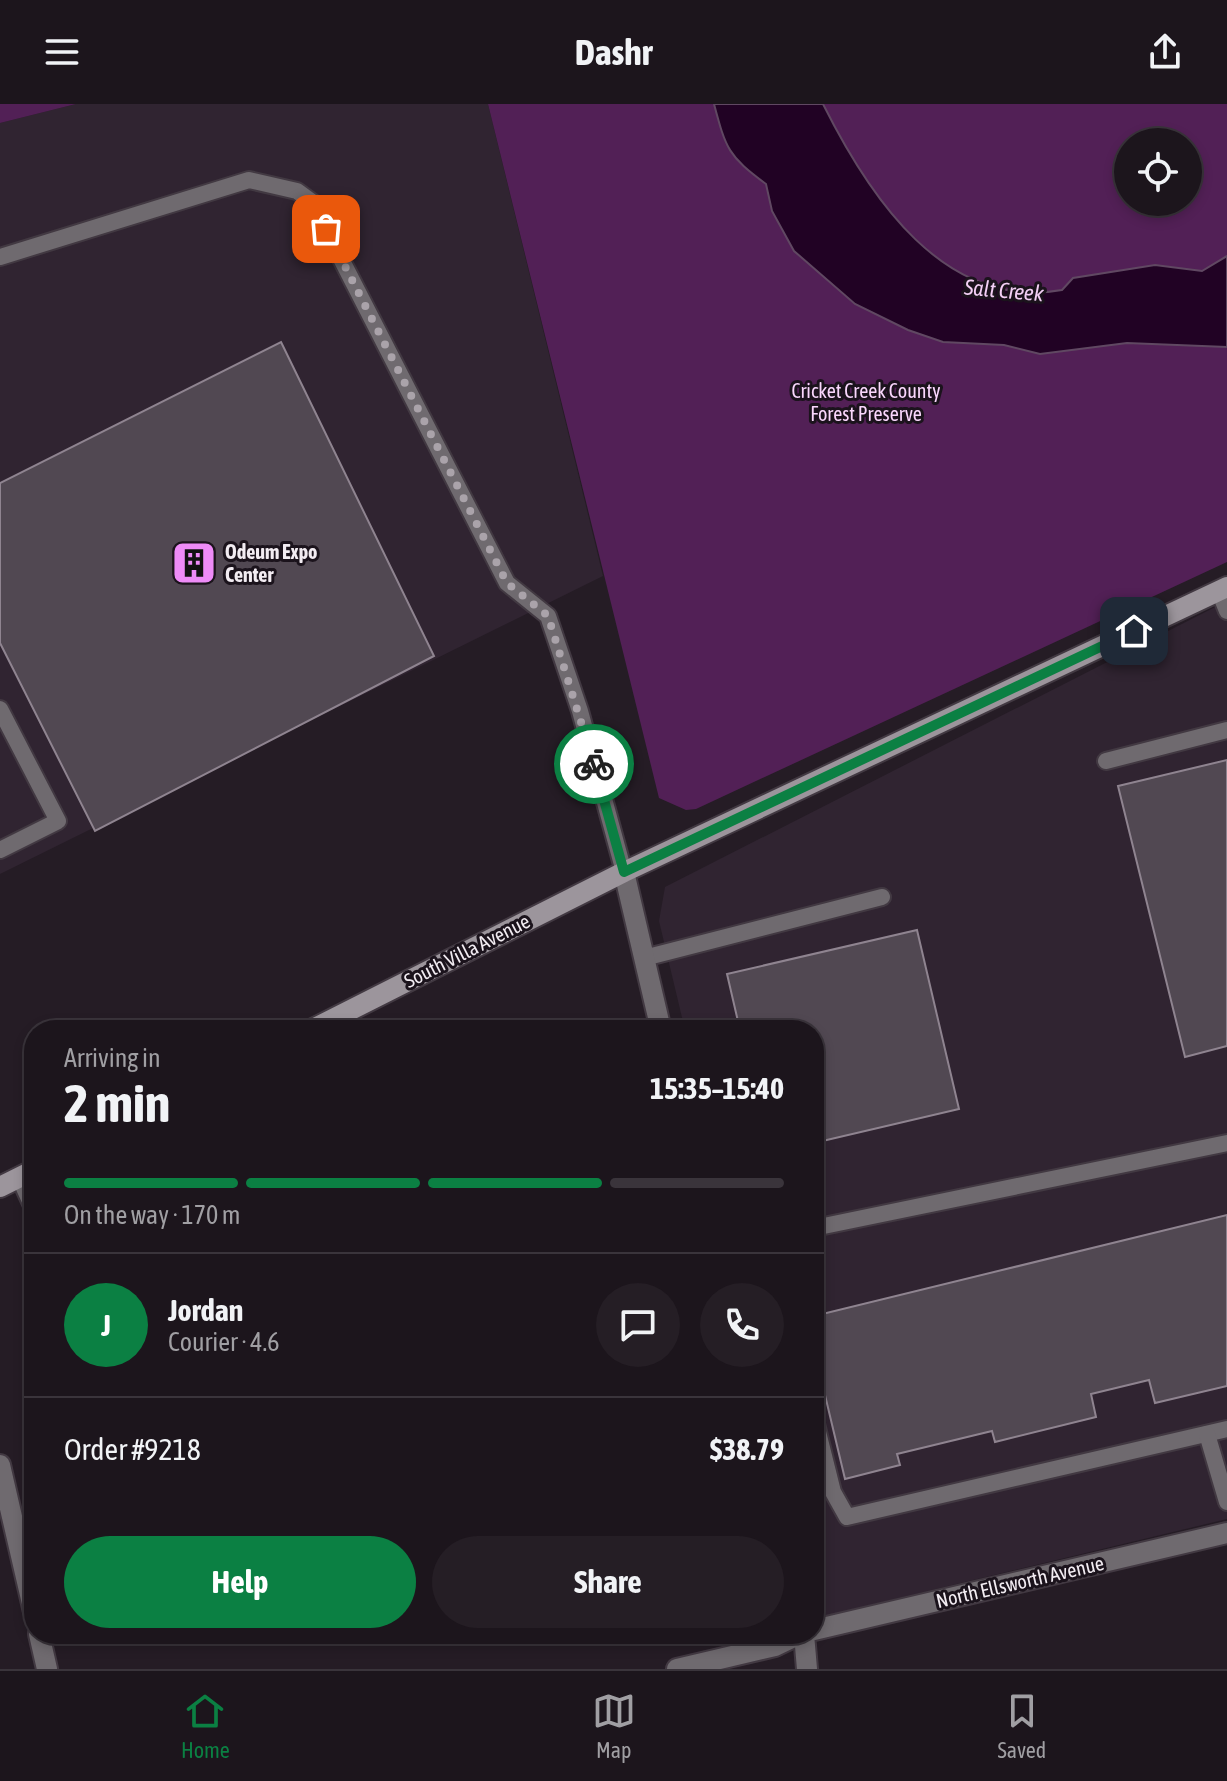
<!DOCTYPE html>
<meta charset="utf-8">
<style>
body{margin:0;font-family:"Asap Condensed",sans-serif;background:#251e25;color:#f1f3f6;height:100vh;display:flex;flex-direction:column;font-size:30px;white-space:nowrap}
*{box-sizing:border-box;margin:0}
p{font-size:26px;color:#a09fa3}
.icon{flex:none;width:44px;height:44px;fill:none;stroke:currentColor;stroke-width:2;stroke-linecap:round;stroke-linejoin:round}
.map{position:relative;flex:1;overflow:hidden}
.details{position:absolute;left:24px;top:916px;width:800px;height:624px;display:flex;flex-direction:column;background:#1c151c;border-radius:32px;box-shadow:0 4px 12px #0003,0 0 0 2px #3a343b}
.details>*{flex:none}
.buttons{position:absolute;left:1114px;top:24px;display:grid;gap:16px}
.buttons a{display:grid;place-items:center;width:88px;height:88px;border-radius:50%;background:#1c151c;box-shadow:0 4px 12px #0003,0 0 0 2px #3a343b;font-size:40px}
.pin{position:absolute;display:grid;place-items:center;width:68px;height:68px;color:#fff;margin:-34px;border-radius:16px;box-shadow:0 4px 12px #0006}
.courier{position:absolute;display:grid;place-items:center;width:80px;height:80px;margin:-40px;border:6px solid #0b8043;border-radius:50%;background:#fff;color:#222;box-shadow:0 2px 10px #0007}
.headline em{font-style:normal;font-weight:700}
.headline div{display:flex;flex-direction:column-reverse}
.headline{display:flex;align-items:center;justify-content:space-between;height:136px;padding:0 40px}
h1{font-size:52px;font-weight:700;line-height:60px}
.bar{display:grid;grid-template-columns:repeat(4,1fr);gap:12px 8px;align-content:center;height:96px;padding:0 40px}
.bar i{height:10px;border-radius:6px;background:#3a343b}
.bar .current{background:#0b8043}
.bar p{grid-column:span 4}
.line{display:flex;align-items:center;gap:20px;padding:0 40px;border-top:2px solid #3a343b}
.line div{flex:1}
.round{display:grid;place-items:center;flex:none;width:84px;height:84px;border-radius:42px;background:#251e25}
.button{display:flex;gap:16px;margin-top:auto;padding:16px 40px}
.button a{flex:1;height:92px;border-radius:48px;background:#0b8043;color:#fff;font-size:32px;font-weight:700;line-height:92px;text-align:center}
.button a+a{background:#251e25;color:#f1f3f6}
header{display:flex;justify-content:space-between;align-items:center;height:104px;padding:0 40px;background:#1c151c;font-size:36px;font-weight:700}
.dock{display:flex;justify-content:space-around;align-items:center;height:112px;border-top:2px solid #3a343b;background:#1c151c;font-size:22px;color:#a09fa3}
.dock a{display:grid;justify-items:center;gap:4px}
.dock .current{color:#0b8043}
.map>svg:first-child{display:block}
</style>
<header><svg class="icon" aria-label="menu" viewBox="0 0 24 24"><path d="M4 6h16M4 12h16M4 18h16"/></svg>Dashr<svg class="icon" aria-label="share" viewBox="0 0 24 24"><path d="M12 15V3M7 8l5-5 5 5M5 13v7h14v-7"/></svg></header>
<div class="map">
<svg width="1227" height="1565" viewBox="0 0 1227 1565">
<rect width="100%" height="100%" fill="#251c25"/>
<g fill="#302431">
<path d="M 76,0 L 488,0 L 603,472 L 0,770 L 0,19 Z"/>
<path d="M 1227,497 L 1227,1415 L 824,1512 L 814,1471 L 814,926 L 685,926 L 659,817 L 665,783 Z"/>
</g>
<g fill="#522056" fill-rule="evenodd">
<path d="M 0,0 L 76,0 L 0,19 Z"/>
<path d="M 488,0 L 1227,0 L 1227,458 L 696,705 L 686,706 L 659,694 ZM 1128,38 L 1188,38 L 1188,98 L 1128,98 Z"/>
</g>
<path fill="#210224" stroke="#604862" stroke-width="2" d="M 714,0 L 823,0 C 869,92 944,207 1062,186 L 1073,174 L 1155,161 L 1202,167 L 1227,152 L 1227,243 L 1127,239 L 1040,250 L 1004,241 L 943,238 L 908,226 L 855,200 L 794,147 L 772,107 L 766,80 C 728,52 726,45 714,0 Z"/>
<g fill="#514852" stroke="#8f8490" stroke-width="2">
<path d="M 281,238 L 434,552 L 95,727 L 0,539 L 0,379 Z"/>
<path d="M 1227,656 L 1227,942 L 1185,953 L 1118,682 Z"/>
<path d="M 917,826 L 959,1005 L 814,1039 L 814,926 L 740,926 L 727,870 Z"/>
<path d="M 1227,1111 L 1227,1282 L 1155,1299 L 1149,1276 L 1091,1290 L 1096,1313 L 995,1338 L 992,1327 L 897,1350 L 900,1361 L 845,1375 L 814,1245 L 814,1212 Z"/>
</g>
<g fill="none" stroke-linecap="round" stroke-linejoin="round">
<g stroke="#423942" stroke-width="20">
<g id="lane">
<path d="M 0,153 L 249,76 L 297,87 L 312,98 L 507,479 L 548,512 L 580,607 L 624,768"/>
<path d="M 1219,487 L 1227,507"/>
<path d="M 0,605 L 58,717 L 0,746"/>
<path d="M 1106,657 L 1227,626"/>
<path d="M 644,854 L 882,793"/>
<path d="M 19,1073 L 34,1106"/>
<path d="M 814,1124 L 1227,1039"/>
<path d="M 814,1312 L 833,1388 L 847,1413 L 1227,1325"/>
<path d="M 1207,1330 L 1227,1398"/>
</g>
</g>
<g stroke="#423942" stroke-width="24">
<g id="street">
<path d="M 624,768 L 661,926"/>
<path d="M 0,1361 L 34,1508"/>
<path d="M 814,1526 L 1227,1429"/>
<path d="M 39,1530 L 47,1565"/>
<path d="M 804,1530 L 807,1565"/>
<path d="M 677,1565 L 775,1542 L 800,1530"/>
</g>
</g>
<g stroke="#423942" stroke-width="24">
<g id="secondary">
<path d="M 311,926 L 624,768 L 1227,483"/>
<path d="M 0,1083 L 34,1066"/>
</g>
</g>
<use href="#lane" stroke="#6f6a6f" stroke-width="16"/>
<use href="#street" stroke="#6f6a6f" stroke-width="20"/>
<use href="#secondary" stroke="#9c959c" stroke-width="20"/>
</g>
<g fill="none" stroke-linecap="round" stroke-linejoin="round">
<path stroke="#aaa3aa" stroke-width="8" stroke-dasharray="0 14.4" d="M 326,125 L 507,479 L 548,512 L 594,660"/>
<path stroke="#0b8043" stroke-width="10" d="M 594,660 L 624,768 L 1134,527"/>
</g>
<defs>
<g id="building-square" transform="scale(2.3)"><rect x="-9" y="-9" width="18" height="18" rx="4" fill="#ee8bf7" stroke="#1b131c"/><path d="M-4-6H4V6H1V3H-1V6H-4ZM-2.5-4.3h1.7v1.8h-1.7ZM.8-4.3h1.7v1.8H.8ZM-2.5-1h1.7V.8h-1.7ZM.8-1h1.7V.8H.8Z" fill="#111"/></g>
</defs>
<g fill-rule="evenodd">
<use href="#building-square" x="194" y="459"/>
</g>
<g text-anchor="middle" stroke-width="6" stroke-linejoin="round" paint-order="stroke">
<g font-size="20" fill="#fad7fd" stroke="#1b131c">
<text x="866" y="294">Cricket Creek County<tspan x="866" dy="23">Forest Preserve</tspan></text>
</g>
<g font-size="20" font-weight="bold" fill="#f2ecf2" stroke="#1b131c" text-anchor="start">
<text x="225" y="455">Odeum Expo<tspan x="225" dy="23">Center</tspan></text>
</g>
<g font-size="20" fill="#f2ecf2" stroke="#1b131c">
<text transform="translate(467 847) rotate(-27)" y="7">South Villa Avenue</text>
<text transform="translate(1020 1478) rotate(-13)" y="7">North Ellsworth Avenue</text>
</g>
<g font-size="22" font-style="italic" fill="#f3cff5" stroke="#1b131c">
<text transform="translate(1004 186) rotate(5)" y="8">Salt Creek</text>
</g>
</g>
</svg>
<div class="buttons">
<a><svg class="icon" aria-label="locate" viewBox="0 0 24 24"><circle cx="12" cy="12" r="6"/><path d="M12 2v4M12 18v4M2 12h4M18 12h4"/></svg></a>
</div>
<div class="pin" style="left:326px;top:125px;background:#ea580c"><svg class="icon" aria-label="bag" viewBox="0 0 24 24"><path d="M5 8h14l-1 12H6zM9 8a3 3 0 0 1 6 0"/></svg></div>
<div class="pin" style="left:1134px;top:527px;background:#1f2937"><svg class="icon" aria-label="home" viewBox="0 0 24 24"><path d="M3 11l9-7 9 7M6 9v11h12V9"/></svg></div>
<div class="courier" style="left:594px;top:660px"><svg class="icon" aria-label="bike" viewBox="0 0 24 24"><circle cx="6" cy="16" r="4"/><circle cx="18" cy="16" r="4"/><path d="M6 16l4-8h5l3 8M10 8l3 8H6M13 5h3"/></svg></div>
<section class="details">
<div class="headline"><div><h1>2 min</h1><p>Arriving in</p></div><em>15:35–15:40</em></div>
<div class="bar"><i class="current"></i><i class="current"></i><i class="current"></i><i></i><p>On the way · 170 m</p></div>
<div class="line" style="height:144px"><b class="round" style="background:#0b8043;color:#fff">J</b><div><b>Jordan</b><p>Courier · 4.6</p></div><a class="round"><svg class="icon" aria-label="chat" viewBox="0 0 24 24"><path d="M4 5h16v11H9l-5 4z"/></svg></a><a class="round"><svg class="icon" aria-label="phone" viewBox="0 0 24 24"><path d="M5 4h4l2 5-3 2q2 4 5 5l2-3 5 2v4C11 20 4 13 5 4z"/></svg></a></div>
<div class="line" style="height:104px"><div>Order #9218</div><b>$38.79</b></div>
<div class="button"><a>Help</a><a>Share</a></div>
</section>
</div>
<nav class="dock">
<a class="current"><svg class="icon" aria-label="home" viewBox="0 0 24 24"><path d="M3 11l9-7 9 7M6 9v11h12V9"/></svg>Home</a>
<a><svg class="icon" aria-label="map" viewBox="0 0 24 24"><path d="M3 6l6-2 6 2 6-2v14l-6 2-6-2-6 2zM9 4v14M15 6v14"/></svg>Map</a>
<a><svg class="icon" aria-label="saved" viewBox="0 0 24 24"><path d="M7 4h10v16l-5-4-5 4z"/></svg>Saved</a>
</nav>
